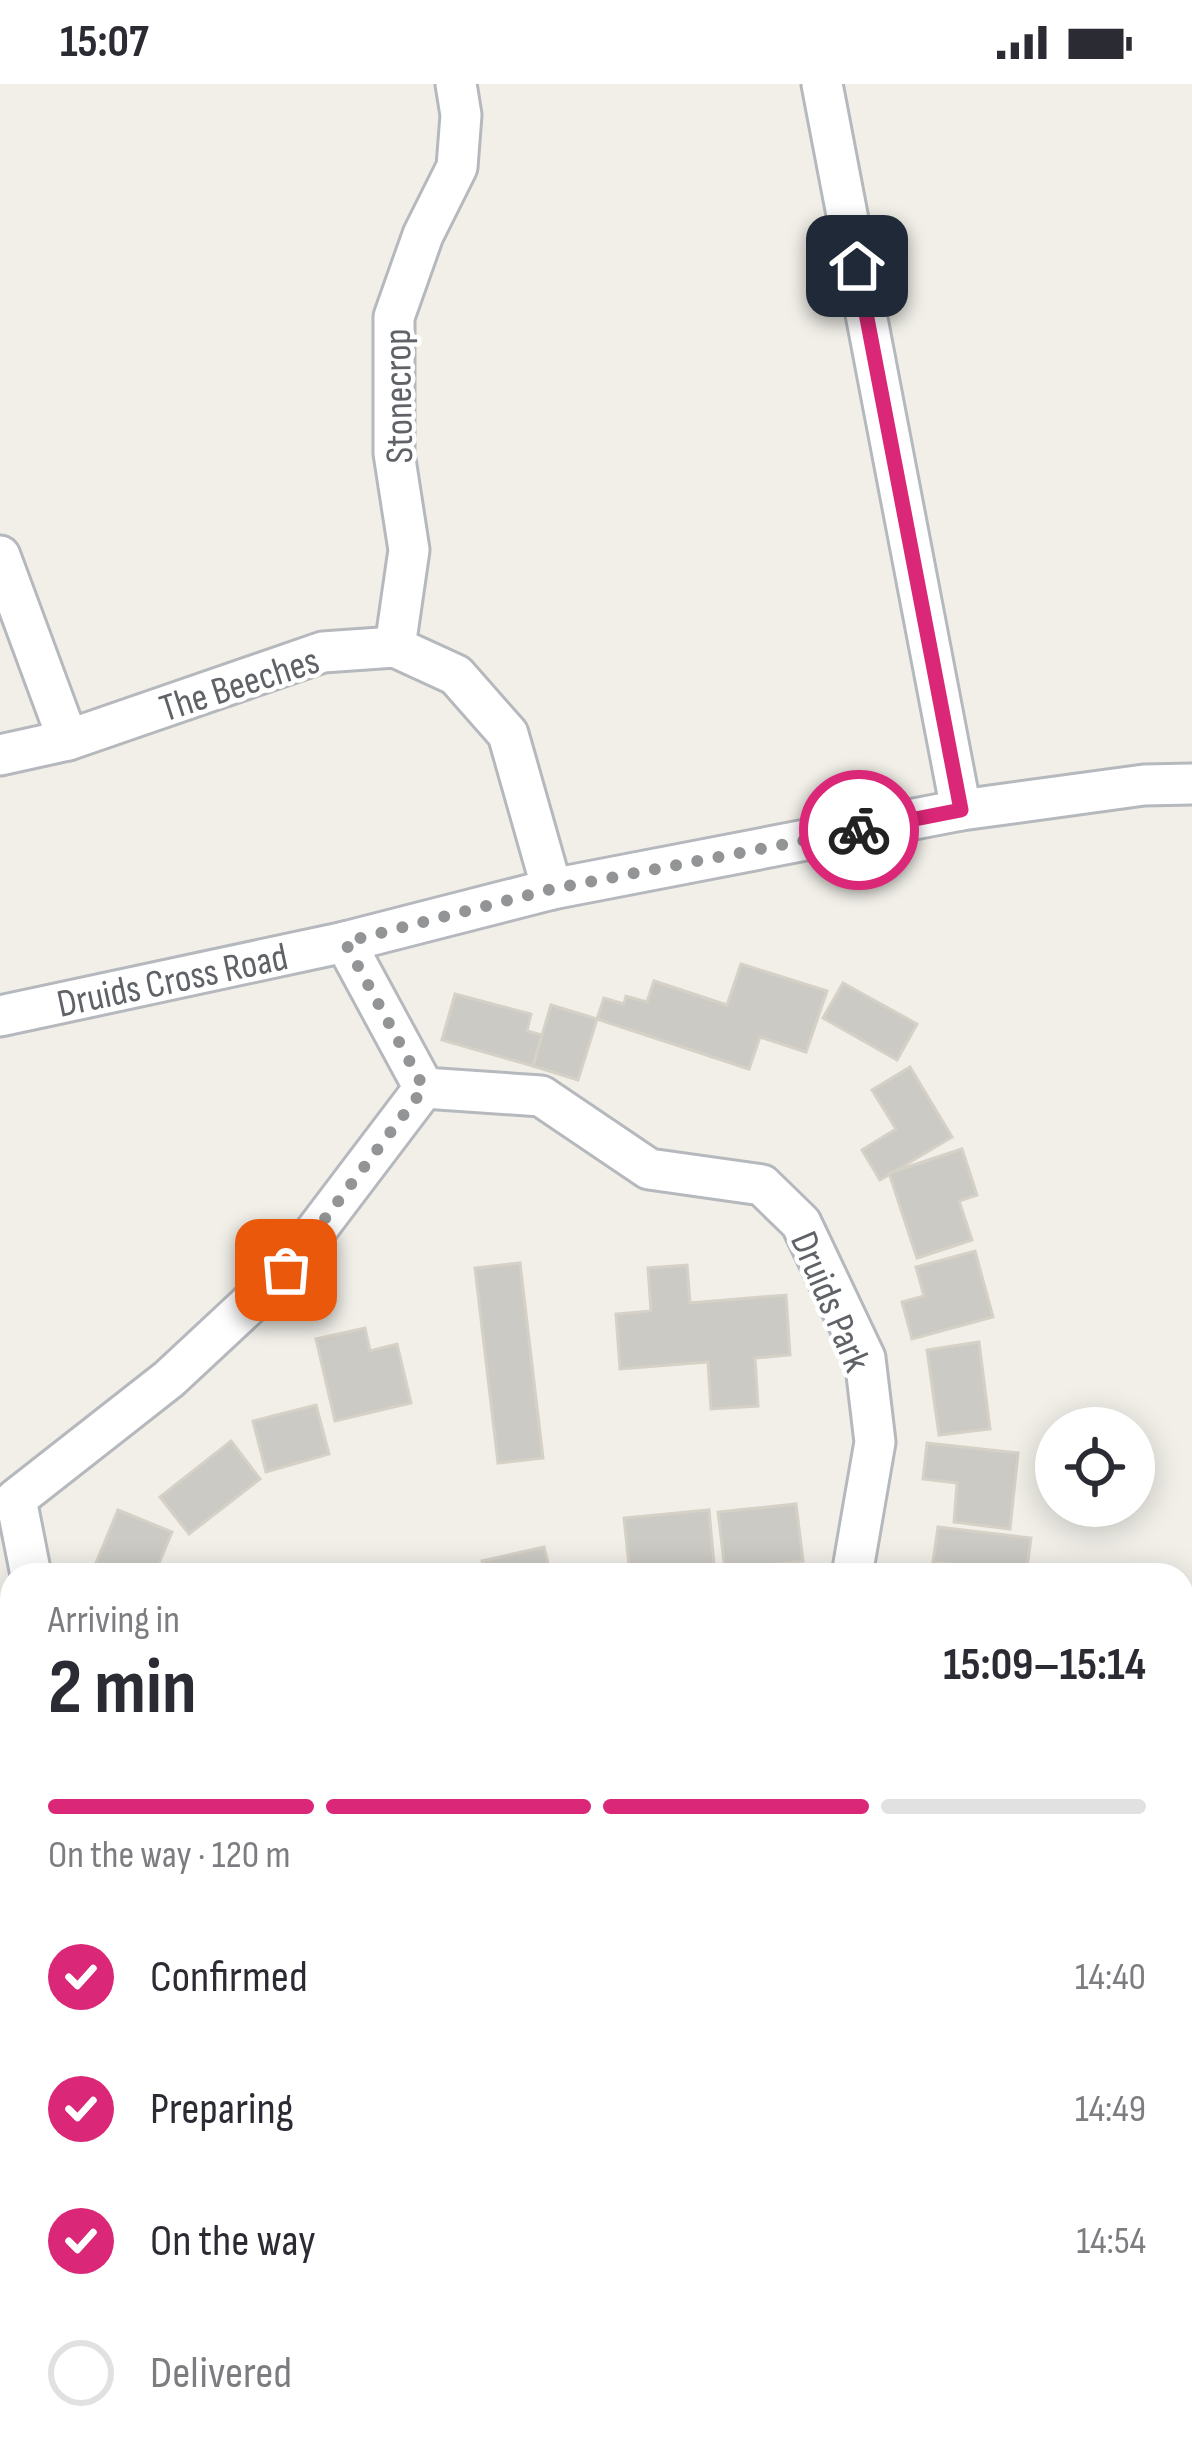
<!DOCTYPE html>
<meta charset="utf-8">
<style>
body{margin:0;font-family:"Sofia Sans Condensed",sans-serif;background:#f7f7f7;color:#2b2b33;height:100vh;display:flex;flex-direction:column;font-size:45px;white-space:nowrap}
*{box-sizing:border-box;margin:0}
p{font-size:39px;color:#7c7c81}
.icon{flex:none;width:66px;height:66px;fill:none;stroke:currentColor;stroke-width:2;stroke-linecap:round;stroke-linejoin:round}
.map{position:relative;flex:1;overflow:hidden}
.drawer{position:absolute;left:0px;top:1479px;width:1194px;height:900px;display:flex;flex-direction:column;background:#fff;border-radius:36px 36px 0 0;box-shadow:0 6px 30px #0003}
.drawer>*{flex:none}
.controls{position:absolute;left:1035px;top:1323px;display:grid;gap:24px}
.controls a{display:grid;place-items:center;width:120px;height:120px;border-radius:50%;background:#fff;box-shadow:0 6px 30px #0003;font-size:60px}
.pin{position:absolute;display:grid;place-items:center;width:102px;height:102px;color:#fff;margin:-51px;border-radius:24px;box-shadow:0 6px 18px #0006}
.courier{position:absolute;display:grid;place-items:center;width:120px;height:120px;margin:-60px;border:9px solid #db2777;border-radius:50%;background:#fff;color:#222;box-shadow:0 3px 15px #0007}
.headline em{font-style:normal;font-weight:700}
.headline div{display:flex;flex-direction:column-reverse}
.headline{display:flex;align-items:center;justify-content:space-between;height:204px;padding:0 48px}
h1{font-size:78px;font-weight:700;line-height:90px}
.bar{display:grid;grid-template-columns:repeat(4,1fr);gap:18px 12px;align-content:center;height:144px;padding:0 48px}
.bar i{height:15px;border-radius:9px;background:#e1e1e2}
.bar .selected{background:#db2777}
.bar p{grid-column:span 4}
ol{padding:0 48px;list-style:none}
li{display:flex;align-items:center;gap:36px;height:132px}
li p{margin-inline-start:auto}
li .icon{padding:12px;border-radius:50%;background:#db2777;color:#fff;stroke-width:4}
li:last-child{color:#7c7c81}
li i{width:66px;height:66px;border:6px solid #e1e1e2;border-radius:50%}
.status{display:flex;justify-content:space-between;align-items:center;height:84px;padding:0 60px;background:#fff;direction:ltr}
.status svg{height:33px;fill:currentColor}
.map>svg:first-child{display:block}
</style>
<div class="status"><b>15:07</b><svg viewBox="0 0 49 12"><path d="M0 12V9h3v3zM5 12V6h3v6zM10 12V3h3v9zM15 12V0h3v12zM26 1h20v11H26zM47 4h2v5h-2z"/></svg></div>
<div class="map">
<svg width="1192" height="2379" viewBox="0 0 1192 2379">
<rect width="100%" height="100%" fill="#f1efe8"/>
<path fill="#c5e8c5" d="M 1182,1520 L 1192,1521 L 1192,1918 L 1182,1878 Z"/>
<g fill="#cccac5" stroke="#d6d1c6" stroke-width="3">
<path d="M 741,880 L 827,907 L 806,968 L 760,953 L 749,985 L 597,935 L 604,914 L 624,920 L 626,912 L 647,918 L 654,897 L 727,921 Z"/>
<path d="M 843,899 L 917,940 L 897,976 L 823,934 Z"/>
<path d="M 455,910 L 531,930 L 527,947 L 542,951 L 533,982 L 442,956 Z"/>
<path d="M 551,921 L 597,935 L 578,996 L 533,982 Z"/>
<path d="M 910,983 L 952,1053 L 880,1096 L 862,1066 L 896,1045 L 872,1006 Z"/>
<path d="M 962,1065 L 977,1111 L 959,1117 L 972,1156 L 917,1174 L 889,1089 Z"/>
<path d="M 975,1167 L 993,1233 L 912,1255 L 902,1218 L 924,1212 L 916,1183 Z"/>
<path d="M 520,1179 L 543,1374 L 498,1379 L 475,1184 Z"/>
<path d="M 687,1181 L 690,1219 L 786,1211 L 790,1271 L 755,1274 L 758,1322 L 711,1325 L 708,1278 L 620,1285 L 616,1230 L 651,1227 L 648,1184 Z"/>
<path d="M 365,1244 L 370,1267 L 397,1260 L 411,1319 L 335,1337 L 316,1255 Z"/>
<path d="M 979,1258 L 990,1345 L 939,1351 L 927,1266 Z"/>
<path d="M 316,1321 L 329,1370 L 266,1388 L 253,1337 Z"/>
<path d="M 231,1357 L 260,1395 L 189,1450 L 160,1413 Z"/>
<path d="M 927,1359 L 1018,1369 L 1010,1445 L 954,1438 L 957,1399 L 923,1395 Z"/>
<path d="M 796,1420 L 803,1477 L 725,1486 L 718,1428 Z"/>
<path d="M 118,1426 L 172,1448 L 154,1491 L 91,1491 Z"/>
<path d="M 709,1426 L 715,1491 L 630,1491 L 624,1434 Z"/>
<path d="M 938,1443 L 1031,1454 L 1026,1491 L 966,1491 L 967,1482 L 933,1478 Z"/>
<path d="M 544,1463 L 551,1491 L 485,1491 L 482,1477 Z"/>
<path d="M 346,1482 L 348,1491 L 306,1491 Z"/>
</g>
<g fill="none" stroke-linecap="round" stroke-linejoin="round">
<g stroke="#b5b8bc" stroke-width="45">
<g id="minor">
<path d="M 822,0 L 961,726"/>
<path d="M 0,472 L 68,656 L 323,568 L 395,563 L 456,591 L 508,650 L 552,805"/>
<path d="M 395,563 L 409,466 L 394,369 L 394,233 L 423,151 L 457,83 L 461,31 L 456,0"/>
<path d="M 0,671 L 68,656"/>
<path d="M 345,858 L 424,1004 L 541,1012 L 649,1085 L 762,1101 L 801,1139 L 865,1274 L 875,1358 L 852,1491"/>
<path d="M 0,932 L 345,858 L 552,805 L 961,726 L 1144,701 L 1192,700"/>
<path d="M 31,1491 L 16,1415 L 169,1295 L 286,1186 L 424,1004"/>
<path d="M 0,2308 L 12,2302"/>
<path d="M 509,2367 L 515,2379"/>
<path d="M 1046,2367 L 1048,2379"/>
</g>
</g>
<use href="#minor" stroke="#fff" stroke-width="39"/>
</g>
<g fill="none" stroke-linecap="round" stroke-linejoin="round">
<path stroke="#929495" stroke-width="12" stroke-dasharray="0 21.6" d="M 286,1186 L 424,1004 L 345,858 L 552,805 L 859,746"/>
<path stroke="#db2777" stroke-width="15" d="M 857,182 L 961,726 L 859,746"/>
</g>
<g text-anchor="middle" stroke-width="9" stroke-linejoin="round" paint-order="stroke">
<g font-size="39" fill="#5f6368" stroke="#fff">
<text transform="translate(397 312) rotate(-91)" y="14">Stonecrop</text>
<text transform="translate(239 599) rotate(-18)" y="14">The Beeches</text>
<text transform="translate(172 895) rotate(-12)" y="14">Druids Cross Road</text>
<text transform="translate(832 1217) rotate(67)" y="14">Druids Park</text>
</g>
</g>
</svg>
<div class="controls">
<a><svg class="icon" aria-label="locate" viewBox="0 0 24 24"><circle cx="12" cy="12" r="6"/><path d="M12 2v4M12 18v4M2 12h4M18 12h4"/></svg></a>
</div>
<div class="pin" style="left:286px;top:1186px;background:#ea580c"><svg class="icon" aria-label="bag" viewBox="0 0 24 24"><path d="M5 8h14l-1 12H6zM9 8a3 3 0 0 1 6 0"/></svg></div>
<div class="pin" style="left:857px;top:182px;background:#1f2937"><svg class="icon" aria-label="home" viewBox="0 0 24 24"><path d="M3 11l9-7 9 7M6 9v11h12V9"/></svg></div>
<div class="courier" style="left:859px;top:746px"><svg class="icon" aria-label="bike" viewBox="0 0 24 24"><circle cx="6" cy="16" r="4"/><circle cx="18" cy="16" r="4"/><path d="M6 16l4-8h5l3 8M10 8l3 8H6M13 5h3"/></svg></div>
<section class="drawer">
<div class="headline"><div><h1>2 min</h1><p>Arriving in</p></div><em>15:09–15:14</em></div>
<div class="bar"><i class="selected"></i><i class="selected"></i><i class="selected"></i><i></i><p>On the way · 120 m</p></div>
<ol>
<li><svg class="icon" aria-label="check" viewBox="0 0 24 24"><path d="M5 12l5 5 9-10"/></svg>Confirmed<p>14:40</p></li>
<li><svg class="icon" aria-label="check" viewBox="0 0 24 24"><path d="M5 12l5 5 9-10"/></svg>Preparing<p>14:49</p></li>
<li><svg class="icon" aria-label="check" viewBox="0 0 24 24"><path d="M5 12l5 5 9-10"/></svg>On the way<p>14:54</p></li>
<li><i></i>Delivered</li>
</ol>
</section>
</div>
